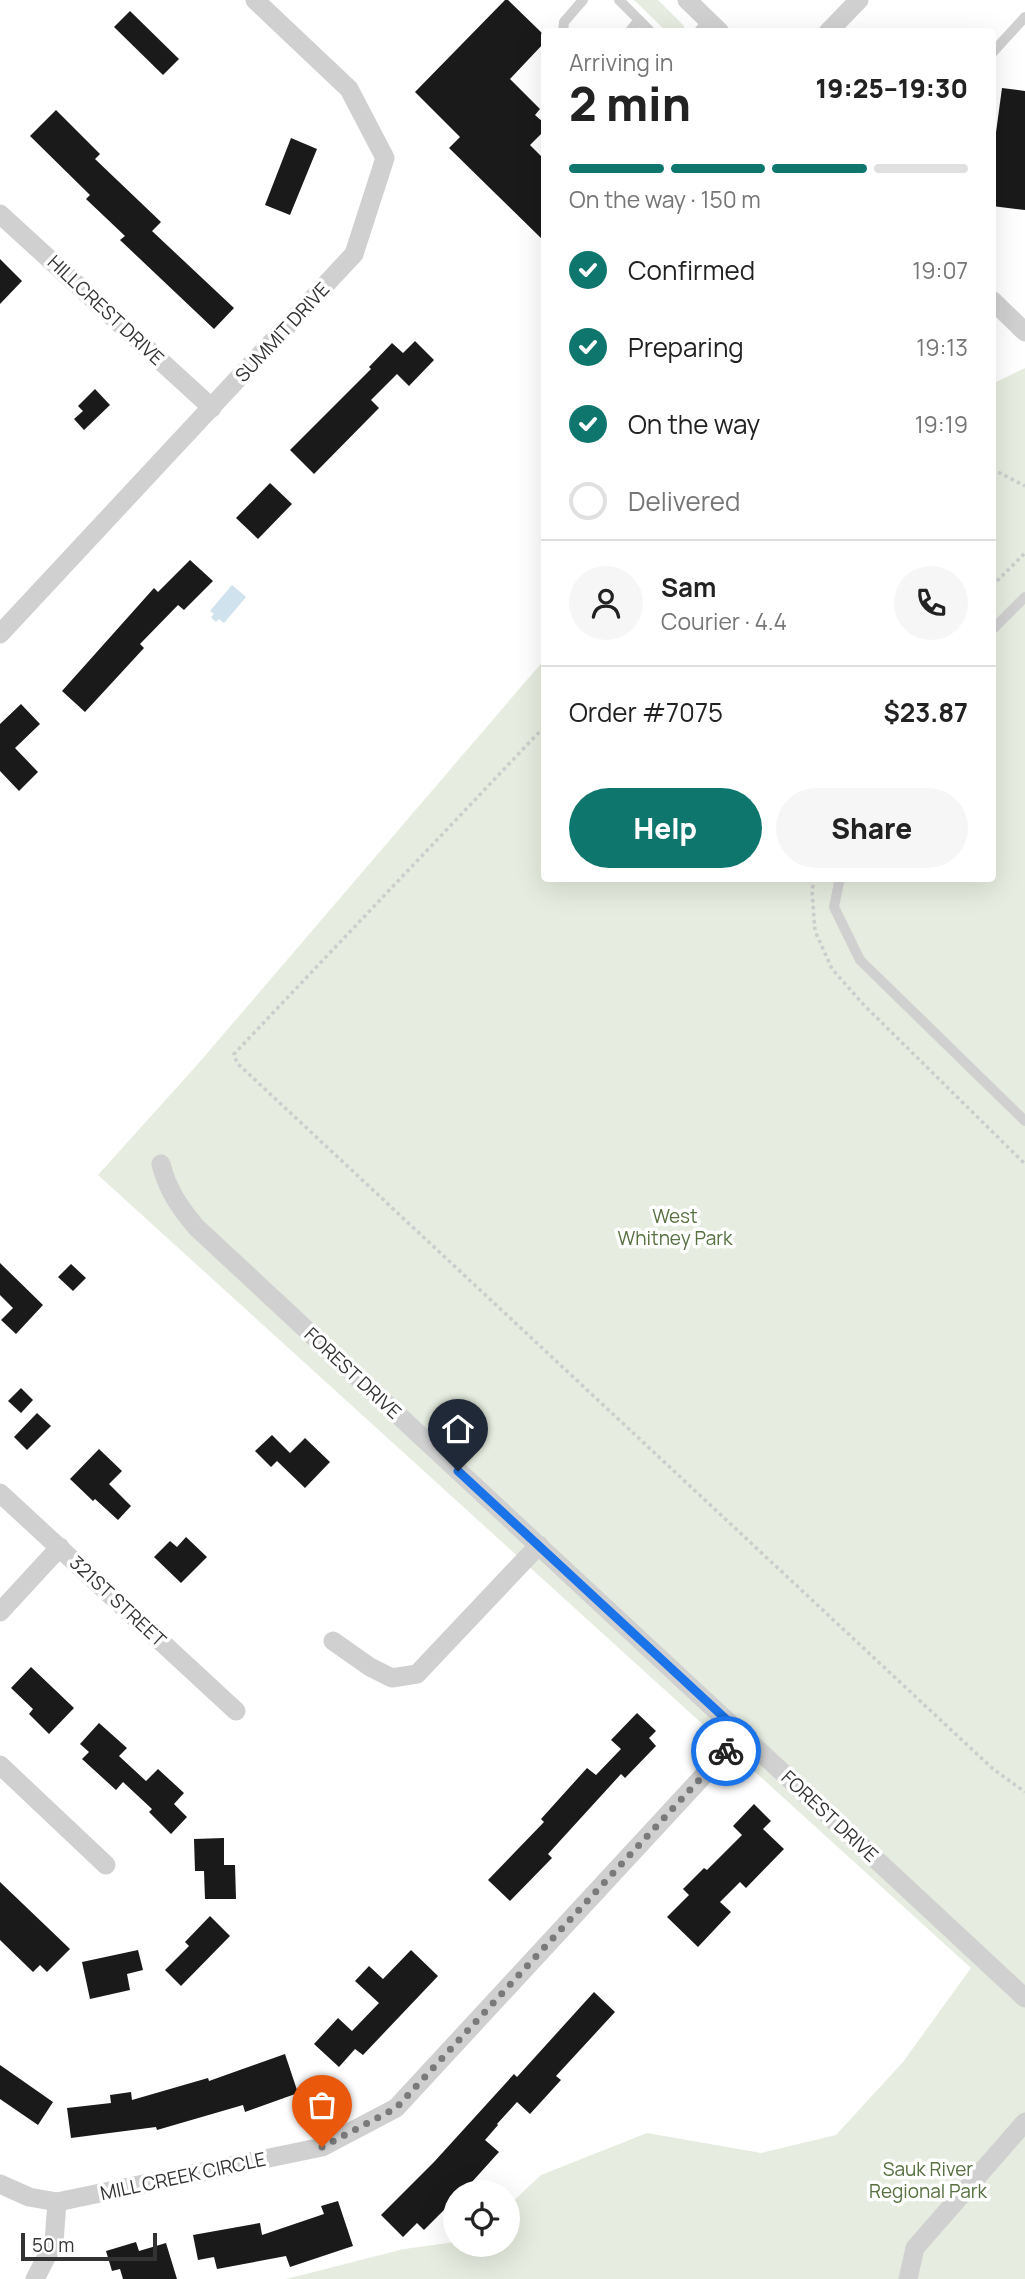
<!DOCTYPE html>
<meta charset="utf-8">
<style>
body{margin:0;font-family:Manrope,sans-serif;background:#f6f6f6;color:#222;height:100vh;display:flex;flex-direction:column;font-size:26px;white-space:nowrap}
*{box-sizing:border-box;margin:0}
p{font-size:23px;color:#767676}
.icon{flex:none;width:38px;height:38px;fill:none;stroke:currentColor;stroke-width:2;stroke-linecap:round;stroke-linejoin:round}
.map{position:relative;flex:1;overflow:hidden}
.sheet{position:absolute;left:541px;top:28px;width:455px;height:854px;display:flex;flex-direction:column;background:#fff;border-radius:7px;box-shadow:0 7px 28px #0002}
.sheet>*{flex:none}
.controls{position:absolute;left:443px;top:2180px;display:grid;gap:14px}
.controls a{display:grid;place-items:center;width:77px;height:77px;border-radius:50%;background:#fff;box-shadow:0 7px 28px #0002;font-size:35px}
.scale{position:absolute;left:21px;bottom:18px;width:136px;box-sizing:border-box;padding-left:7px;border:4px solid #333;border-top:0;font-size:19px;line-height:24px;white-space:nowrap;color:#333;-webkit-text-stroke:5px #fff;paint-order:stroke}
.pin{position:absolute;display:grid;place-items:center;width:60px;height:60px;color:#fff;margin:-72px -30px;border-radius:50% 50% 50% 0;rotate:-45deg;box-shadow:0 0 7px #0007}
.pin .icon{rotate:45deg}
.courier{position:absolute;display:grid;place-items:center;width:70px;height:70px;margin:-35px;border:5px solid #1a73e8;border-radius:50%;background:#fff;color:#222;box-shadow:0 2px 9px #0007}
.summary em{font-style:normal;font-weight:800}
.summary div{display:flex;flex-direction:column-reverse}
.summary{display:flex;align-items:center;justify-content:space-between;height:119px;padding:0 28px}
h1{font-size:46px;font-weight:800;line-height:52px}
.bar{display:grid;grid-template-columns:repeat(4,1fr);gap:10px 7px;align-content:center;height:84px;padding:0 28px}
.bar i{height:9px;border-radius:5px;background:#e0e0e0}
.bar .selected{background:#0f766e}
.bar p{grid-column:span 4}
.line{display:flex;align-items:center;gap:18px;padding:0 28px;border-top:2px solid #e0e0e0}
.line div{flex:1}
.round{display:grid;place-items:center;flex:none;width:74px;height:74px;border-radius:37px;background:#f6f6f6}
ol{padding:0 28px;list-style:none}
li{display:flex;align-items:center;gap:21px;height:77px}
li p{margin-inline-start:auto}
li .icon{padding:7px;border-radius:50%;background:#0f766e;color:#fff;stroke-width:4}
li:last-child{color:#767676}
li i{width:38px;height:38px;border:4px solid #e0e0e0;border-radius:50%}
.button{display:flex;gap:14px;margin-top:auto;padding:14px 28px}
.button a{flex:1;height:80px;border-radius:42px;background:#0f766e;color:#fff;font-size:28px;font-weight:800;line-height:80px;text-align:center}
.button a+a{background:#f6f6f6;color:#222}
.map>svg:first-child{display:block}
</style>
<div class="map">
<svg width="1025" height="2279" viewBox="0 0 1025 2279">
<rect width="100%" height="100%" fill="#fff"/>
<g fill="#e6ecdf">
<path d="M 634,0 L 658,0 L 684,26 L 684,29 L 666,31 Z"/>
<path d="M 1025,368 L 1025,2279 L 286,2279 L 404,2249 L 455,2242 L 455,2245 L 508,2245 L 508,2206 L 541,2175 L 647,2133 L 761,2153 L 836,2135 L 903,2062 L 971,1968 L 98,1175 L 197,1065 L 544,660 L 544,878 L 992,878 L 992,384 Z"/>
</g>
<path fill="#cfe2ee" d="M 232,585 L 246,597 L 224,623 L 219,619 L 216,622 L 211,617 L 214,614 L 210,611 Z"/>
<g fill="#1a1a1a">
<path d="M 505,0 L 508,0 L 544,35 L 544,43 L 510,79 L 540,109 L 535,115 L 544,123 L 544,131 L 530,145 L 544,159 L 544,241 L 449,148 L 460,137 L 415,92 Z"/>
<path d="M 130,11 L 179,59 L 163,75 L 114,27 Z"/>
<path d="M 1002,88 L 1025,91 L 1025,210 L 992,206 L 992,162 Z"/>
<path d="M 56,110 L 100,154 L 95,159 L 161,222 L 152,231 L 234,308 L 214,329 L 120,240 L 125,236 L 86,199 L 90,195 L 30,136 Z"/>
<path d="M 291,138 L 317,149 L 290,215 L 265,205 Z"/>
<path d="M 0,259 L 22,281 L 0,304 Z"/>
<path d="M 415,341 L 434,360 L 409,386 L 397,374 L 371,400 L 379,408 L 314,474 L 290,450 L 371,369 L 369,367 L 392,343 L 403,353 Z"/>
<path d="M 95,389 L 110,405 L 84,430 L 74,419 L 83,411 L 78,406 Z"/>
<path d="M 270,483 L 292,504 L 258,539 L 236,518 Z"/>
<path d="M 190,560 L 213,581 L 184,610 L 178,605 L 140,644 L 144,648 L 85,712 L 62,691 L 154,588 L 158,592 Z"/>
<path d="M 21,704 L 40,724 L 15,748 L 38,772 L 19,791 L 0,771 L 0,724 Z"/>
<path d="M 0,1263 L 43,1305 L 16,1334 L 1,1320 L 13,1308 L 0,1295 Z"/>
<path d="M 71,1264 L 86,1278 L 73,1291 L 58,1277 Z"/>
<path d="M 21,1388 L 33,1400 L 21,1413 L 8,1401 Z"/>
<path d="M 37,1413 L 51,1426 L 27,1450 L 14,1437 Z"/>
<path d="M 272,1435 L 290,1453 L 305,1438 L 330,1462 L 305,1488 L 277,1461 L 271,1467 L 255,1451 Z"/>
<path d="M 99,1449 L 122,1471 L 109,1484 L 131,1506 L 118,1520 L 95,1499 L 93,1501 L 70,1479 Z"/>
<path d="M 186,1537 L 207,1557 L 181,1583 L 154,1557 L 170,1541 L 177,1547 Z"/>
<path d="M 31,1667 L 74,1708 L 49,1734 L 29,1714 L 33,1709 L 11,1688 Z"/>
<path d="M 637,1713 L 656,1731 L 649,1738 L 656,1746 L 625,1778 L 621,1774 L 548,1854 L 552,1858 L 510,1901 L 488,1880 L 544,1822 L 541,1819 L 587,1768 L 596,1775 L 621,1749 L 611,1740 Z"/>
<path d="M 99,1723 L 127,1748 L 119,1756 L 146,1781 L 158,1769 L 184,1793 L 174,1804 L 187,1817 L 171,1834 L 149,1812 L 152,1809 L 123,1782 L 116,1790 L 82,1759 L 89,1752 L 80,1744 Z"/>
<path d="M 754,1804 L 771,1821 L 763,1829 L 784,1849 L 746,1888 L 740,1882 L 720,1902 L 731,1912 L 698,1947 L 667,1917 L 689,1895 L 683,1889 L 704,1868 L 707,1870 L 742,1835 L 733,1826 Z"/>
<path d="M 224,1838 L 224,1865 L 235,1865 L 236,1899 L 205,1899 L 204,1871 L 195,1871 L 194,1839 Z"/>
<path d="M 0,1882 L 70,1949 L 47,1972 L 40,1965 L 33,1972 L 0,1940 Z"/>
<path d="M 210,1916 L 230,1936 L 181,1986 L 165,1970 L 189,1946 L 185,1942 Z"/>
<path d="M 138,1950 L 143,1970 L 127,1974 L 130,1990 L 90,1999 L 82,1962 Z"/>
<path d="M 411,1950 L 438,1976 L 363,2055 L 355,2049 L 339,2067 L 314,2044 L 338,2018 L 352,2031 L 379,2003 L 355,1981 L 369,1966 L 383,1979 Z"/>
<path d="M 594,1992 L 615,2012 L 556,2076 L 561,2080 L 530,2114 L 517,2102 L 497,2124 L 498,2125 L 485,2140 L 499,2152 L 471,2183 L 461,2193 L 455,2193 L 455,2199 L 424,2230 L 417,2223 L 403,2237 L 381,2215 L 434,2162 L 514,2074 L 517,2077 Z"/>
<path d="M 285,2054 L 298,2093 L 245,2112 L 243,2105 L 157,2130 L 156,2127 L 71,2138 L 67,2108 L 111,2103 L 110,2095 L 131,2092 L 132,2100 L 208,2078 L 209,2081 Z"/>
<path d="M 0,2065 L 53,2102 L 38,2125 L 0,2099 Z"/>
<path d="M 338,2201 L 353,2246 L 290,2267 L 286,2256 L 217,2269 L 214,2257 L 198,2260 L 193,2235 L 260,2223 L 262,2235 L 324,2214 L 321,2206 Z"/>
<path d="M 136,2242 L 139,2251 L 166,2243 L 177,2279 L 123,2279 L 120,2269 L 112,2271 L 106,2251 Z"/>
</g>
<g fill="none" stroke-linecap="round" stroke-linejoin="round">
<g stroke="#cdcdcd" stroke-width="3.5" stroke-dasharray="3.5 3.5" stroke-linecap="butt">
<path d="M 992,469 L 1025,486"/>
<path d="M 992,586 L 1025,553"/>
<path d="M 544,727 L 234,1054 L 237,1063 L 993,1769 L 1025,1792"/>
<path d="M 814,878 L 812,891 L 815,931 L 832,969 L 863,1004 L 1025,1164"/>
</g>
<g stroke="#d0d0d0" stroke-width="10">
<path d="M 619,0 L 651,32"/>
<path d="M 563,32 L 564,22 L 583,0"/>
<path d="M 629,32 L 639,20"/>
<path d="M 698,32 L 708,21"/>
<path d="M 992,53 L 1025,17"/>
<path d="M 992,630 L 1025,597"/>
<path d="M 840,878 L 834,907 L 860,960 L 1025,1121"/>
</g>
<g stroke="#d0d0d0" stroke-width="19">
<path d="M 687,0 L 720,32"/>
<path d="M 828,32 L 859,0"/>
<path d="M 0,214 L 212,408"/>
<path d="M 992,300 L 1025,332"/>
<path d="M 0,634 L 354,254 L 385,158 L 349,89 L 255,0"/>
<path d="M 161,1164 C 167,1189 180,1208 196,1227 L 1025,1998"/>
<path d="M 0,1493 L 236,1711"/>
<path d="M 0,1612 L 60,1547"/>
<path d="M 333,1641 L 370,1667 L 392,1678 L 417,1674 L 539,1545"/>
<path d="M 0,1765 L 106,1865"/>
<path d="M 0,2184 L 29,2197 L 57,2202 L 322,2147 L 396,2108 L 742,1734"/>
<path d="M 35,2279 L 54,2242 L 57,2202"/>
<path d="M 908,2279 L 915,2248 L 1025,2122"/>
</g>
</g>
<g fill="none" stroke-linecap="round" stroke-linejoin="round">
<path stroke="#7a7a7a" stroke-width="7" stroke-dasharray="0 12.6" d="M 322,2147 L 396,2108 L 726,1751"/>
<path stroke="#1a73e8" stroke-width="9" d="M 458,1471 L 742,1734 L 726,1751"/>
</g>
<g text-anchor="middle" stroke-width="7" stroke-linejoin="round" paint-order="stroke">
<g font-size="19" fill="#333" stroke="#fff">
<text transform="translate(106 310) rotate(43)" y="7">HILLCREST DRIVE</text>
<text transform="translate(282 332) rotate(-47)" y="7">SUMMIT DRIVE</text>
<text transform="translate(353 1373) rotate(43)" y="7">FOREST DRIVE</text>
<text transform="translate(118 1601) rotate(43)" y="7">321ST STREET</text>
<text transform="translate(830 1816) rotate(43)" y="7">FOREST DRIVE</text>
<text transform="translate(183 2176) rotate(-12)" y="7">MILL CREEK CIRCLE</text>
</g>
<g font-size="19" fill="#56703f" stroke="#fff">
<text x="675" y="1223">West<tspan x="675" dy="22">Whitney Park</tspan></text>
<text x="928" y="2176">Sauk River<tspan x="928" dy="22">Regional Park</tspan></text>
</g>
</g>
</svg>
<div class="controls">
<a><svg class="icon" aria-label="locate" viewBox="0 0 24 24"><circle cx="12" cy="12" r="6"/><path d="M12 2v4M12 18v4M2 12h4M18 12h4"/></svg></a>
</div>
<div class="scale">50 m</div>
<div class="pin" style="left:322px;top:2147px;background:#ea580c"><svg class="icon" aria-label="bag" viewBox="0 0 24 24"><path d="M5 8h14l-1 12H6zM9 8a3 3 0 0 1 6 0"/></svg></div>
<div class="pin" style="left:458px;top:1471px;background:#1f2937"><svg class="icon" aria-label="home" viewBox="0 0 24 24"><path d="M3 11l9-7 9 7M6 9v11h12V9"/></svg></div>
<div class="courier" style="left:726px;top:1751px"><svg class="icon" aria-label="bike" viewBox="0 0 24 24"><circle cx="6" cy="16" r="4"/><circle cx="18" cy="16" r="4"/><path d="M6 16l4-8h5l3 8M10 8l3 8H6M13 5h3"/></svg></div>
<section class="sheet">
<div class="summary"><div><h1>2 min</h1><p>Arriving in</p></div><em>19:25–19:30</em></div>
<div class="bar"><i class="selected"></i><i class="selected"></i><i class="selected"></i><i></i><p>On the way · 150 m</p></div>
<ol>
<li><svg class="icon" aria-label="check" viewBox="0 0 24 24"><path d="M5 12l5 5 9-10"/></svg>Confirmed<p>19:07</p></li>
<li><svg class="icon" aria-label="check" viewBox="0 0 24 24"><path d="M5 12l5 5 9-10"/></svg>Preparing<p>19:13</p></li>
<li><svg class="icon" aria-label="check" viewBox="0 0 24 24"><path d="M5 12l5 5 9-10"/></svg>On the way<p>19:19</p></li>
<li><i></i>Delivered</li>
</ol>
<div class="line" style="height:126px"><a class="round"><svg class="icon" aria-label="person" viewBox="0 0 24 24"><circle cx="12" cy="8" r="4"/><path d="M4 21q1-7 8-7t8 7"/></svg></a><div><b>Sam</b><p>Courier · 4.4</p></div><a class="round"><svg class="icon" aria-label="phone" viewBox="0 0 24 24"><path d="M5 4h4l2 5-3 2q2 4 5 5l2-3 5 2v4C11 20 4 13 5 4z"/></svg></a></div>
<div class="line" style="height:91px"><div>Order #7075</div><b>$23.87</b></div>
<div class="button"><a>Help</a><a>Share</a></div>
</section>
</div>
